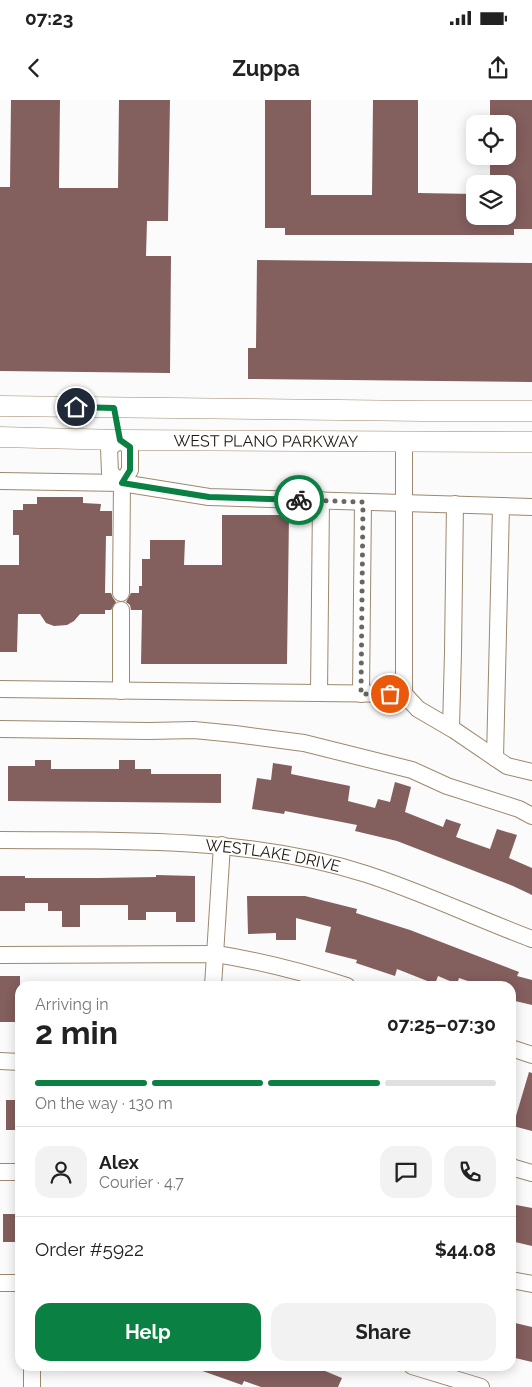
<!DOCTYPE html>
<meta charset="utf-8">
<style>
body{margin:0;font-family:Raleway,sans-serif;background:#f2f2f2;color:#222;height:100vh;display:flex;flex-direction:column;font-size:19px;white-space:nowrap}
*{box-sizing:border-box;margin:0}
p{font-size:16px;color:#767676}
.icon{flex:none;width:28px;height:28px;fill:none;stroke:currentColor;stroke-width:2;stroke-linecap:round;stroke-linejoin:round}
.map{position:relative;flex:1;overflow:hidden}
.side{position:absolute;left:15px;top:881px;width:501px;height:390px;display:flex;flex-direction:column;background:#fff;border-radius:15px;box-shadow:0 2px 12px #0003}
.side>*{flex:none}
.buttons{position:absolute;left:466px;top:15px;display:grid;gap:10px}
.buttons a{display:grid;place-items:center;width:50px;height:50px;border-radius:10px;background:#fff;box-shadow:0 2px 12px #0003;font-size:25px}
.pin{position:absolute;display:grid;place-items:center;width:42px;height:42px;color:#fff;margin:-21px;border:2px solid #fff;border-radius:50%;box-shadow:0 1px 5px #0007}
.courier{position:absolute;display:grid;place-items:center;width:50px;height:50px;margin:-25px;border:4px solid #0b8043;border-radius:50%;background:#fff;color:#222;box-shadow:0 1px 6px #0007}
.summary em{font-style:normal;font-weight:700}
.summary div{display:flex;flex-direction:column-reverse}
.summary{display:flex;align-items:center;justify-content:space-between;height:85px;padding:0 20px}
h1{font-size:32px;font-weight:700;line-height:38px}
.bar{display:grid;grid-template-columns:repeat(4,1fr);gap:8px 5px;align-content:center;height:60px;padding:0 20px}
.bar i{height:6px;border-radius:4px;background:#e0e0e0}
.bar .selected{background:#0b8043}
.bar p{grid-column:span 4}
.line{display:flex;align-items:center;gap:12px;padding:0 20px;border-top:1px solid #e0e0e0}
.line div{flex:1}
.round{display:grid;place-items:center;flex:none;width:52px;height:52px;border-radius:15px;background:#f2f2f2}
.cta{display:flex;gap:10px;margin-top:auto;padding:10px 20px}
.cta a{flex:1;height:58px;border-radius:15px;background:#0b8043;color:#fff;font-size:20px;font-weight:700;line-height:58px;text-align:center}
.cta a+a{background:#f2f2f2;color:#222}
.status{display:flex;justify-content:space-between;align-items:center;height:35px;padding:0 25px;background:#fff;direction:ltr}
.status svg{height:14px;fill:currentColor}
header{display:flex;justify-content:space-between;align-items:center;height:65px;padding:0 20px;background:#fff;font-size:22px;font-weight:700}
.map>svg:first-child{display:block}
</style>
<div class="status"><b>07:23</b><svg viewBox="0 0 49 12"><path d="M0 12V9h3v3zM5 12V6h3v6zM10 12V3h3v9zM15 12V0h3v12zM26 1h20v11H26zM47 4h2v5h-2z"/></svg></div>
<header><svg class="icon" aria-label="back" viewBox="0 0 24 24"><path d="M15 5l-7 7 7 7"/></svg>Zuppa<svg class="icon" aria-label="share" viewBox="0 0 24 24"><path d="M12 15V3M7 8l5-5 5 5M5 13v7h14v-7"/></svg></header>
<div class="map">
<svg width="532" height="1287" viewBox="0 0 532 1287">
<rect width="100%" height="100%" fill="#fbfbfb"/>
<g fill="#835f5e">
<path d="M 11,0 L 60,0 L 59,88 L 118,88 L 119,0 L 170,0 L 168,121 L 147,121 L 146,156 L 171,156 L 170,273 L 0,271 L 0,87 L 10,87 Z"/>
<path d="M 265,0 L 311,0 L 311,95 L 372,95 L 373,0 L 418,0 L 418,93 L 475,94 L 475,116 L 508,116 L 508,84 L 490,84 L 490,56 L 508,56 L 508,24 L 490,24 L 490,0 L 532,0 L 532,129 L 514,129 L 514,135 L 285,135 L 285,128 L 265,128 Z"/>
<path d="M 257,160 L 532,163 L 532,282 L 248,279 L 248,248 L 256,248 Z"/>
<path d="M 37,397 L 83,397 L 83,403 L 101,404 L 100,411 L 112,411 L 112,436 L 106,436 L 105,493 L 111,493 L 113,498 L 116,502 L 111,510 L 105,510 L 105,514 L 80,514 L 74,521 L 67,525 L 54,526 L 46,523 L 40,514 L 18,514 L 17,552 L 0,552 L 0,465 L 19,465 L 19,435 L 13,435 L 13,410 L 23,410 L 23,404 L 37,404 Z"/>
<path d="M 222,415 L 289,415 L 287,564 L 141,564 L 142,510 L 131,510 L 130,505 L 126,502 L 131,493 L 139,493 L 139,486 L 142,486 L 142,459 L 150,459 L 150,440 L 185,440 L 184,465 L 222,465 Z"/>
<path d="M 35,660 L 51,660 L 51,669 L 119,669 L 119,660 L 135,660 L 135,669 L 151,669 L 151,674 L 221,674 L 221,703 L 8,701 L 8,666 L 35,666 Z"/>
<path d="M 273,663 L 292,666 L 291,674 L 350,686 L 348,701 L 375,708 L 378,699 L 390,702 L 395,682 L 411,687 L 405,712 L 443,727 L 446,719 L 461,724 L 456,737 L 490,749 L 497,729 L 517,735 L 509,758 L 532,768 L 532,795 L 513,786 L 397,741 L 355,731 L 357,725 L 285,711 L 284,714 L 252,709 L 257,678 L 271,680 Z"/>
<path d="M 156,775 L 195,776 L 195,822 L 176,822 L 176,812 L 146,812 L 146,820 L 128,820 L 128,805 L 80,805 L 80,827 L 62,827 L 62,811 L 48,811 L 48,803 L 25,803 L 25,811 L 0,811 L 0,776 L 25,776 L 25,778 L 99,778 L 156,777 Z"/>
<path d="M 247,796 L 305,796 L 357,809 L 356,813 L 410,830 L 519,872 L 517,876 L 532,880 L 532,905 L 511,900 L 511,886 L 483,886 L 459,878 L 457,884 L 438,876 L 435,884 L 397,869 L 395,876 L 356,863 L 357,860 L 325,852 L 331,827 L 296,818 L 296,840 L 276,840 L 276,833 L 248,834 Z"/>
<rect x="0" y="876" width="20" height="46"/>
<path d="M 529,972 L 532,973 L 532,1031 L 513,1026 Z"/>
<rect x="6" y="1000" width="14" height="30"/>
<path d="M 511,1104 L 532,1108 L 532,1146 L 511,1141 Z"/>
<rect x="3" y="1114" width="17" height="28"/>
<path d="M 511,1222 L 532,1227 L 532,1262 L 511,1257 Z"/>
<path d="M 194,1266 L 313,1266 L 342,1278 L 338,1287 L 261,1287 L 244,1281 L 242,1285 L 194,1268 Z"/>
</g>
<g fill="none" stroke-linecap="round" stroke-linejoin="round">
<g stroke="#9d896d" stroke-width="18">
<g id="minor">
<path d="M 0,381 L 122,383 L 209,397 L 532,407"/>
<path d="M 121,493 L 122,383 L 130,370 L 130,347 L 120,340 L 109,348 L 110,373 L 122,383"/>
<path d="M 0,589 L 404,594 L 404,341"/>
<path d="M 121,591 L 121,510"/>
<path d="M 319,593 L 321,400"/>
<path d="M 361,594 L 363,402"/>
<path d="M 404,594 L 418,609 L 454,630 L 507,666 L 532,672"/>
<path d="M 451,628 L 453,552 L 455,404"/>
<path d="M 0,629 L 149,631 L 194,630 L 235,634 L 304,643 L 412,670 L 447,686 L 519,709 L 532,716"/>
<path d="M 495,658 L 501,406"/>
<path id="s1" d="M 0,740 C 122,741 247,736 366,774 C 422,792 476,818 532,839"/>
<path d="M 0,855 L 216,854 C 261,861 303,872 347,886"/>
<path d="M 213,886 L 222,745"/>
<path d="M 511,948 L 532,955"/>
<path d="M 0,961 L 20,962"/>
<path d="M 511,1067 L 532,1073"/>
<path d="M 0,1072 L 20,1072"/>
<path d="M 511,1180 L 532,1184"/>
<path d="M 0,1183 L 20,1183"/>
<path d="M 412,1266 L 481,1287"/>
<path d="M 32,1287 L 32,1266"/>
</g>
</g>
<g stroke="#9d896d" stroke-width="21">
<g id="major">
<path d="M 0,306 L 423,311 L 532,311"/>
<path id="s2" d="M 0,337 L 120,340 L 532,342"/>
</g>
</g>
<use href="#minor" stroke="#fff" stroke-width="16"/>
<use href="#major" stroke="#fff" stroke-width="20"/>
</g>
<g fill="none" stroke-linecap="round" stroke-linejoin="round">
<path stroke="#6b6760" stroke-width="5" stroke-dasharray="0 9" d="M 299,400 L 363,402 L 361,594 L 390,594"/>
<path stroke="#0b8043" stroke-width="6" d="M 76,307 L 114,308 L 120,340 L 130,347 L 130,370 L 122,383 L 209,397 L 299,400"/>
</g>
<g text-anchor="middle" stroke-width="4" stroke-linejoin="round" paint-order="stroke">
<g font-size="16" fill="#1e170c" stroke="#fff">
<text dy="6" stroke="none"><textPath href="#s2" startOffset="266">WEST PLANO PARKWAY</textPath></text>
<text dy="6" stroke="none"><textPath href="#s1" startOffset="274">WESTLAKE DRIVE</textPath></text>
</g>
</g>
</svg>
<div class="buttons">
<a><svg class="icon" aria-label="locate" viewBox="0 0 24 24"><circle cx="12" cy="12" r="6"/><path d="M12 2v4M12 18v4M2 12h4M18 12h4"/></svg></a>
<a><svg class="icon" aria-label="layers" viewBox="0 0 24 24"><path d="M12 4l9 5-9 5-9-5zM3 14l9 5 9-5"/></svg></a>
</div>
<div class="pin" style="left:390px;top:594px;background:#ea580c"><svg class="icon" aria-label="bag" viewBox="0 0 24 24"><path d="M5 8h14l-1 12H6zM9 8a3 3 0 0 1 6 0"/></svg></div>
<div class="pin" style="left:76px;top:307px;background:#1f2937"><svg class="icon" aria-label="home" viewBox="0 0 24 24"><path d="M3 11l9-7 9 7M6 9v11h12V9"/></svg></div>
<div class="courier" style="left:299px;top:400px"><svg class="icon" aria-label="bike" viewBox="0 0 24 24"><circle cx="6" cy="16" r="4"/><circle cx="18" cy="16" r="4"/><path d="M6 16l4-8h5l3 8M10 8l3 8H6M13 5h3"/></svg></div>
<section class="side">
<div class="summary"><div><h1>2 min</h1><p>Arriving in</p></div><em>07:25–07:30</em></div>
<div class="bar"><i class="selected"></i><i class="selected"></i><i class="selected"></i><i></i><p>On the way · 130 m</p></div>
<div class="line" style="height:90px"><a class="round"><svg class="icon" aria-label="person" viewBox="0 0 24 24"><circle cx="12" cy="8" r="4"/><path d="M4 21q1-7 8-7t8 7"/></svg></a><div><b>Alex</b><p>Courier · 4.7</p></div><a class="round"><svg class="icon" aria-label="chat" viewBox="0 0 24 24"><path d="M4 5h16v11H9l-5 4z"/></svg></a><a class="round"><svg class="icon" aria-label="phone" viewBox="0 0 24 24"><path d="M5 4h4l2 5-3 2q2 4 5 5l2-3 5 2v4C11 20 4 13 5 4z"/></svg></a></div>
<div class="line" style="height:65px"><div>Order #5922</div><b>$44.08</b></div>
<div class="cta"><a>Help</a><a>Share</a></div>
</section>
</div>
